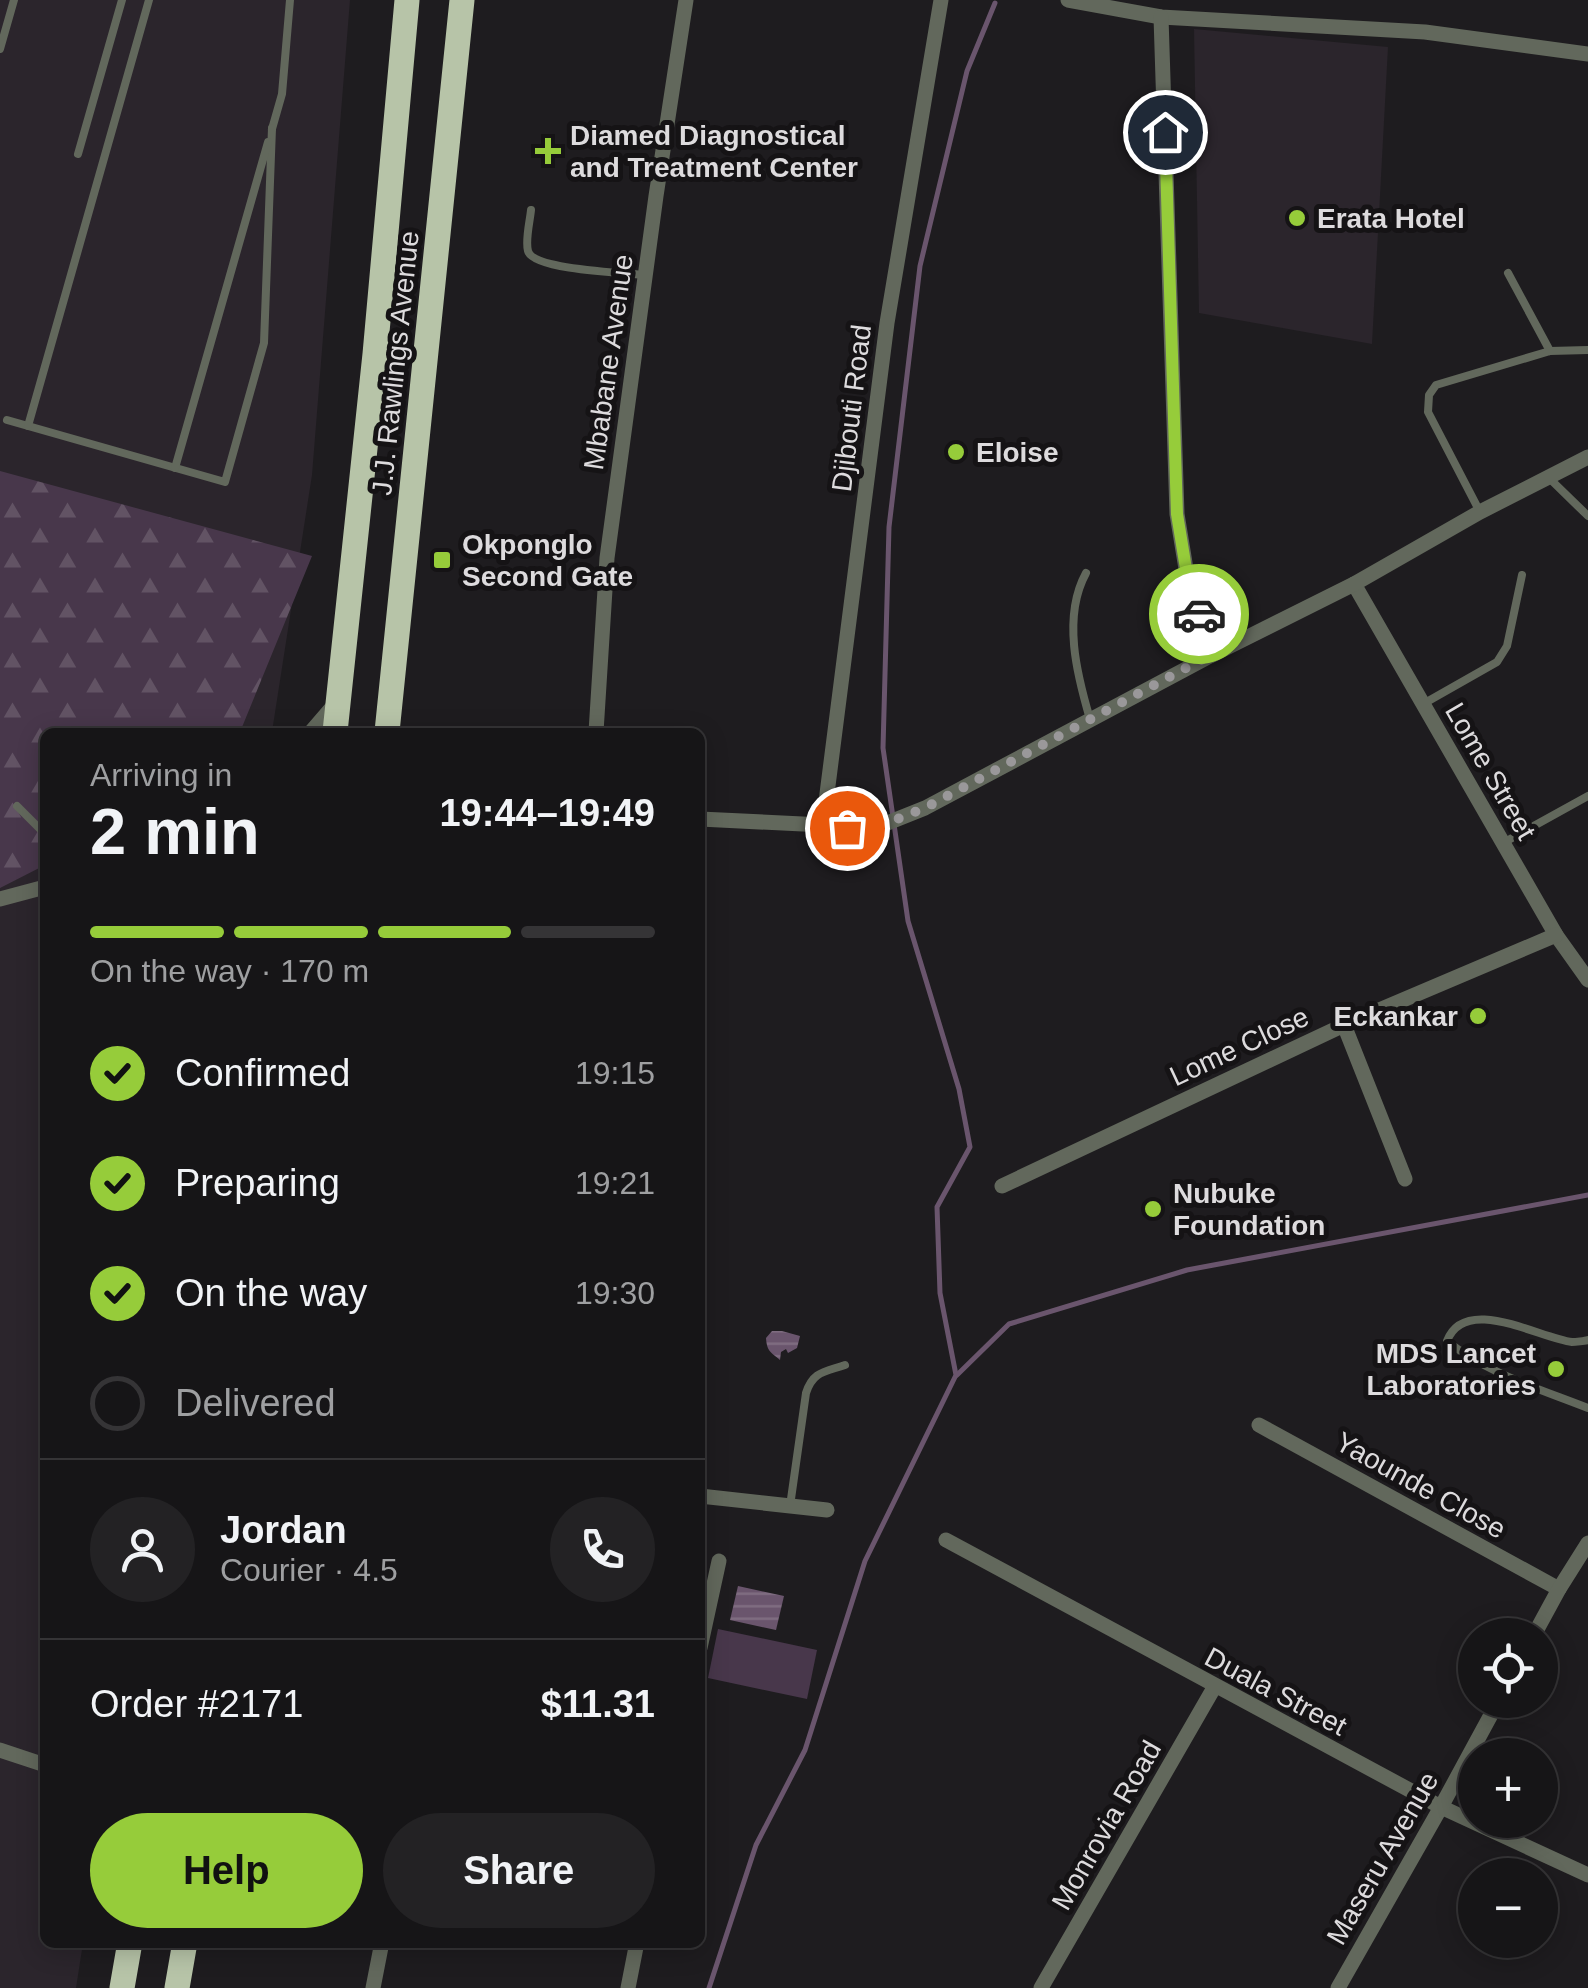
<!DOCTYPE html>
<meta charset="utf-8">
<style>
body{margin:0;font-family:Arial,sans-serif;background:#232224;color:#f1f3f6;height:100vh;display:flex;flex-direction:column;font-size:38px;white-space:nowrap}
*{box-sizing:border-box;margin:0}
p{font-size:32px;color:#9e9fa1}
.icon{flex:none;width:55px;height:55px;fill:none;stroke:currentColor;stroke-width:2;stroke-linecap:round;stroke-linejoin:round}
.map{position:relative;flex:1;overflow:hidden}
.panel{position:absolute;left:40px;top:728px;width:665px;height:1220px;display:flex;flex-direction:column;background:#161517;border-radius:15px;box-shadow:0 5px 25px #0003,0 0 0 2px #353436}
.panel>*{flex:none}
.controls{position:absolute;left:1458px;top:1618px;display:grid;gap:20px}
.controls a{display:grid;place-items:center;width:100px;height:100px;border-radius:50%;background:#161517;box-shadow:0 5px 25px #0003,0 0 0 2px #353436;font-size:50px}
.pin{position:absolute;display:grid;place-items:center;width:85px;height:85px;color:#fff;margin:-42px;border:5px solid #fff;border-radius:50%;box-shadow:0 2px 10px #0007}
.courier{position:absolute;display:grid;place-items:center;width:100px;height:100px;margin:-50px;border:8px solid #96cc3a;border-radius:50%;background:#fff;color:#222;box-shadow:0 2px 12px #0007}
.overview em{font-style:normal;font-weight:700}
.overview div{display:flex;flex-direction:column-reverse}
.overview{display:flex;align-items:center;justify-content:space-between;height:170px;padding:0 50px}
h1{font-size:65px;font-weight:700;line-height:75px}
.bar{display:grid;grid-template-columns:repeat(4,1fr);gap:15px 10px;align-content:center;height:120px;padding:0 50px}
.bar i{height:12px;border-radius:8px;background:#353436}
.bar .on{background:#96cc3a}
.bar p{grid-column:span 4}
.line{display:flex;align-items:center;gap:25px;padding:0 50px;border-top:2px solid #353436}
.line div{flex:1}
.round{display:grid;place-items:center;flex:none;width:105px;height:105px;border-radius:52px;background:#232224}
ol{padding:0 50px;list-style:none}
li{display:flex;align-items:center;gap:30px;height:110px}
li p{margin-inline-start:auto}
li .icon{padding:10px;border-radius:50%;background:#96cc3a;color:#111;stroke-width:4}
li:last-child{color:#9e9fa1}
li i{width:55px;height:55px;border:5px solid #353436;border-radius:50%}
.action{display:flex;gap:20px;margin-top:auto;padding:20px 50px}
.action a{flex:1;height:115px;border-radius:60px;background:#96cc3a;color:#111;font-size:40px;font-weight:700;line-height:115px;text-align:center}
.action a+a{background:#232224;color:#f1f3f6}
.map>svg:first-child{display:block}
</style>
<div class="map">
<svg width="1588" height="1988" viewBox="0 0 1588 1988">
<defs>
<pattern id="forest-firs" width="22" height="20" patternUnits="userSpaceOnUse" patternTransform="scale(2.5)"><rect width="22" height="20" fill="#48374b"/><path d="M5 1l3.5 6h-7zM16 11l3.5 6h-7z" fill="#625364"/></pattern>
<pattern id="water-rules" width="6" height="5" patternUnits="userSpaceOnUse" patternTransform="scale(2.5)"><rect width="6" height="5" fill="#6a556d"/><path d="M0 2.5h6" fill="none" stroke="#7f6d81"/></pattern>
</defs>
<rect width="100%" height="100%" fill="#1e1c1f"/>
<g fill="#2b252c">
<path d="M 0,0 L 350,0 L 312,475 L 272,732 L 45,732 L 45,1942 L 83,1943 L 76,1988 L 0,1988 Z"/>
<path d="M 1194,29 L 1388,47 L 1372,344 L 1199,313 Z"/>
</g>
<path fill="#48374b" d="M 718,1629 L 817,1650 L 807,1699 L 708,1678 Z"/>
<path fill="url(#forest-firs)" d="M 0,471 L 312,556 L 240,732 L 45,732 L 45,865 L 0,888 Z"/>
<g fill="url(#water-rules)">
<path d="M 772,1331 L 782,1331 L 800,1336 L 797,1348 L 788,1353 L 786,1349 L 781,1352 L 780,1360 C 771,1352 767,1352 766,1338 Z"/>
<path d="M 738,1586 L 784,1596 L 776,1630 L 730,1620 Z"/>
</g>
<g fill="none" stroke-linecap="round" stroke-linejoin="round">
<g stroke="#6a556d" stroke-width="5">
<path d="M 957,1375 L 1009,1324 L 1187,1270 L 1588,1195"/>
<path d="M 709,1988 L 756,1845 L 805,1750 L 865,1561 L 956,1375 L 940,1293 L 937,1207 L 970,1147 L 959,1089 L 908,921 L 883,748 L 889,527 L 920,266 L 967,71 L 995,3"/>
</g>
<g stroke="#62685c" stroke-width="8">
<path d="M 0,49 L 14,0"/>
<path d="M 272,129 L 282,94 L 290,0"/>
<path d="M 78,154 L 122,0"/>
<path d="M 531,210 C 530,221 525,240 528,251 C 533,270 625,273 645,275"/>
<path d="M 1508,273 L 1550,351"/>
<path d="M 7,420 L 225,482 L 264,343 L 272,128"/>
<path d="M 28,426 L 149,0"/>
<path d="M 175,468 L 268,142"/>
<path d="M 1549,478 L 1588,516"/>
<path d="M 1480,512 L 1428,412 L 1429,395 L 1436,385 L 1550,351 L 1588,350"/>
<path d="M 1086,573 C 1062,617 1077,675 1090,719"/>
<path d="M 1423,704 L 1497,662 L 1507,646 L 1522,575"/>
<path d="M 17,806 L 45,834"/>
<path d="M 1503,843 L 1588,796"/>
<path d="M 1588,1340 C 1585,1341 1575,1342 1572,1342 C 1539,1338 1465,1294 1447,1341 C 1488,1374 1540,1389 1588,1408"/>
<path d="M 790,1506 L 806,1393 C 813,1371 825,1372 845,1365"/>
</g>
<g stroke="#62685c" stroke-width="15">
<path d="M 1068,0 L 1161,17 L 1425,32 L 1588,54"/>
<path d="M 1161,17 L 1177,514 L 1187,575 L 1212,655"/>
<path d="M 1354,584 L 1556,935 L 1588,980"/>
<path d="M 311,732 L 336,703"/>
<path d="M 596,732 L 607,558 L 656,196 L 686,0"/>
<path d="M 700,819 L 823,825 L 870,830 L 925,808 L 1212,655 L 1354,584 L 1480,512 L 1588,457"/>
<path d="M 823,825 L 887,323 L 941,0"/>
<path d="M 0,899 L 45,887"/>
<path d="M 1344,1025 L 1405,1179"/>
<path d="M 1002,1186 L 1344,1025 L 1556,935"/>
<path d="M 1259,1425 L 1559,1589"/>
<path d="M 700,1496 L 827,1510"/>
<path d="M 946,1540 L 1441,1807 L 1588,1875"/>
<path d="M 1534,1635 L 1559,1589 L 1588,1543"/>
<path d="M 700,1648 L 719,1561"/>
<path d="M 0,1750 L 45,1765"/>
<path d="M 373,1988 L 382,1942"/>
<path d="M 628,1988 L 637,1942"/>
<path d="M 1041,1988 L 1215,1686"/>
<path d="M 1338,1988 L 1441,1807 L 1499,1700"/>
</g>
<g stroke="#b7c4a8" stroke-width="25">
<path d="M 335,732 L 375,354 L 407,0"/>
<path d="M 387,732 L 462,0"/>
<path d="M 122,1988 L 130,1942"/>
<path d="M 177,1988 L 185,1942"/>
</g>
</g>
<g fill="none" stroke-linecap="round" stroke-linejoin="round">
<path stroke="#9a989a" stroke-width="10" stroke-dasharray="0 18" d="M 847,828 L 870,830 L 925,808 L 1212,654 L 1199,614"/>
<path stroke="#96cc3a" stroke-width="12" d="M 1165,132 L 1177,514 L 1187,575 L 1199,614"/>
</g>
<g fill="#96cc3a" stroke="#151315" stroke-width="4">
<path d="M543 136h10v10h10v10h-10v10h-10v-10h-10v-10h10z"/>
<circle cx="1297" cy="218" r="10"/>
<circle cx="956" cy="452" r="10"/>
<rect x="432" y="550" width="20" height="20" rx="5"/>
<circle cx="1478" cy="1016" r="10"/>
<circle cx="1153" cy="1209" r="10"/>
<circle cx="1556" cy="1369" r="10"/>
</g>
<g text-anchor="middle" stroke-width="10" stroke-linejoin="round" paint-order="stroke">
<g font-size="28" font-weight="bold" fill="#dddbdd" stroke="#151315" text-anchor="start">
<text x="570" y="145">Diamed Diagnostical<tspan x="570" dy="32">and Treatment Center</tspan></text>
<text x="1317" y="228">Erata Hotel</text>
<text x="976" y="462">Eloise</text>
<text x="462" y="554">Okponglo<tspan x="462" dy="32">Second Gate</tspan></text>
<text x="1458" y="1026" text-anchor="end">Eckankar</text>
<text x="1173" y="1203">Nubuke<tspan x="1173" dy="32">Foundation</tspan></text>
<text x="1536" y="1363" text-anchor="end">MDS Lancet<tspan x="1536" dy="32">Laboratories</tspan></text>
</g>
<g font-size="28" fill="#dddbdd" stroke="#151315">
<text transform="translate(608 362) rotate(-82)" y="10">Mbabane Avenue</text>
<text transform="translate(395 363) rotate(-84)" y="10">J.J. Rawlings Avenue</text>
<text transform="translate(851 408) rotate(-83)" y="10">Djibouti Road</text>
<text transform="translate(1491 771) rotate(60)" y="10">Lome Street</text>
<text transform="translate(1239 1046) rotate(-25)" y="10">Lome Close</text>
<text transform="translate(1421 1485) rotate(29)" y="10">Yaounde Close</text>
<text transform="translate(1276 1691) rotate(28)" y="10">Duala Street</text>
<text transform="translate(1106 1825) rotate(-60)" y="10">Monrovia Road</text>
<text transform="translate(1382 1858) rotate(-60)" y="10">Maseru Avenue</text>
</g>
</g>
</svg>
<div class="controls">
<a><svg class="icon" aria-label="locate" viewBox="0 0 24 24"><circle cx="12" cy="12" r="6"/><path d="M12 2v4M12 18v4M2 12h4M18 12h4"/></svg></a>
<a>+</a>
<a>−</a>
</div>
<div class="pin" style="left:847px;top:828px;background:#ea580c"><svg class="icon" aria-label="bag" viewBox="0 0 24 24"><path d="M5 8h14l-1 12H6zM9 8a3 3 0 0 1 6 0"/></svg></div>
<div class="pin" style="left:1165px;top:132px;background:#1f2937"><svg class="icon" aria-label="home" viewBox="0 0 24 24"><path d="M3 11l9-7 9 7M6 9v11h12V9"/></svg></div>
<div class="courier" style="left:1199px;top:614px"><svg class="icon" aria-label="car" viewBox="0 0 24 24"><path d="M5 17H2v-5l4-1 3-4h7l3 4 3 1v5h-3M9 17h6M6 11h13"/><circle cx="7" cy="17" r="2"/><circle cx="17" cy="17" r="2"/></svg></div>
<section class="panel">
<div class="overview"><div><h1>2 min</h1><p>Arriving in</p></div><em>19:44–19:49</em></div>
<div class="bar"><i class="on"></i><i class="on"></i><i class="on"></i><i></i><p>On the way · 170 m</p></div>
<ol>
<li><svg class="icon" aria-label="check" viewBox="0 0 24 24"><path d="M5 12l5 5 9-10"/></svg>Confirmed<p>19:15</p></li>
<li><svg class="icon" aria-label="check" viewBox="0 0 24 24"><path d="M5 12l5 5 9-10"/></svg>Preparing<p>19:21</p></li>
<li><svg class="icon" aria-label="check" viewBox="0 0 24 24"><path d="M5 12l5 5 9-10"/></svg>On the way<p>19:30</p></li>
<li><i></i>Delivered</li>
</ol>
<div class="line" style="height:180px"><a class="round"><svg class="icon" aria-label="person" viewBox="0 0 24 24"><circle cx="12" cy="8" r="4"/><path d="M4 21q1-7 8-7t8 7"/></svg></a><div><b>Jordan</b><p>Courier · 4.5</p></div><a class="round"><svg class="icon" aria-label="phone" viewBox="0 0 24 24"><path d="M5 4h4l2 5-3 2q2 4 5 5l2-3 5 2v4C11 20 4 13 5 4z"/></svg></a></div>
<div class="line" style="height:130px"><div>Order #2171</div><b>$11.31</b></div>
<div class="action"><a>Help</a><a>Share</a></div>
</section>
</div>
